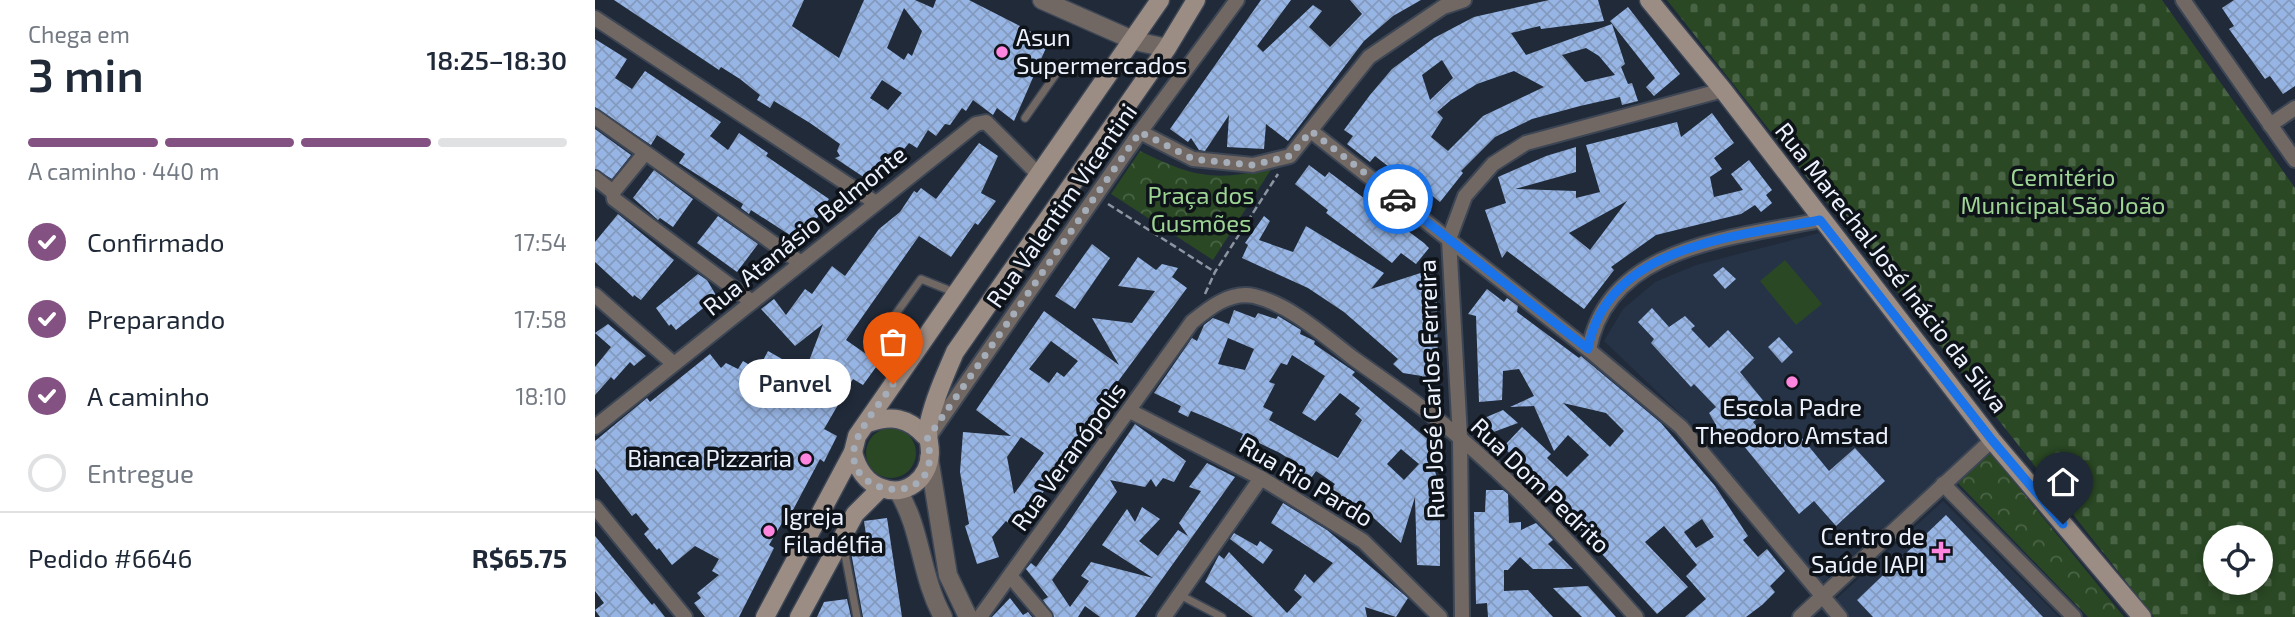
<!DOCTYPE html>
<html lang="pt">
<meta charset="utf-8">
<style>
body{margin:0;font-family:"Exo 2",sans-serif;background:#f2f2f3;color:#1f2937;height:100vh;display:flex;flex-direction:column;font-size:26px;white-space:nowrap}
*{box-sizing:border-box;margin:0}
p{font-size:23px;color:#747a83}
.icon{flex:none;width:38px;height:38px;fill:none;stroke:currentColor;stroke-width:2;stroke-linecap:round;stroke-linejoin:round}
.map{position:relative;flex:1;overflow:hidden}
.panel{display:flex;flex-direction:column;background:#fff;width:595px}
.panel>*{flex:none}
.controls{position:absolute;left:1608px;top:525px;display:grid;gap:14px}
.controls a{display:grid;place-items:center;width:70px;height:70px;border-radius:50%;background:#fff;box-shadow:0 4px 10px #0003;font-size:35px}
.pin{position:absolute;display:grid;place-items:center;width:60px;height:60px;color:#fff;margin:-72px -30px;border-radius:50% 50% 50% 0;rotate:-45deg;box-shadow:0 0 7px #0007}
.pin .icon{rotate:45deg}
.courier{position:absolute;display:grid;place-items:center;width:70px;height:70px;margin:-35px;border:5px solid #1a73e8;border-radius:50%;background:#fff;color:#222;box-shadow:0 2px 9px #0007}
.bubble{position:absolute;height:49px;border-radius:24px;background:#fff;box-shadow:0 4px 10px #0003;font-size:23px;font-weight:600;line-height:49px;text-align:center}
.summary em{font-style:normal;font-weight:600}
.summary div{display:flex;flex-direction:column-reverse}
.summary{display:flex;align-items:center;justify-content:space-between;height:119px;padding:0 28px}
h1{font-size:46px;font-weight:600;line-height:52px}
.bar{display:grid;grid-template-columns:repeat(4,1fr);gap:10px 7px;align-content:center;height:84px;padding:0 28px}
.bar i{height:9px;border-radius:5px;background:#e0e1e3}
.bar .selected{background:#845282}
.bar p{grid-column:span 4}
.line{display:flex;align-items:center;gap:18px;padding:0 28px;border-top:2px solid #e0e1e3}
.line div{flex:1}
ol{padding:0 28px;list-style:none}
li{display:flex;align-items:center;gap:21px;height:77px}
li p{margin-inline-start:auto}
li .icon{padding:7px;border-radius:50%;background:#845282;color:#fff;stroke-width:4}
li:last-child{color:#747a83}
li i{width:38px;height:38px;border:4px solid #e0e1e3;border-radius:50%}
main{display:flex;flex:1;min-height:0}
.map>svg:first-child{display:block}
</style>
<main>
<section class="panel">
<div class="summary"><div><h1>3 min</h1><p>Chega em</p></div><em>18:25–18:30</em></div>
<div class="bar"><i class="selected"></i><i class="selected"></i><i class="selected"></i><i></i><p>A caminho · 440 m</p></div>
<ol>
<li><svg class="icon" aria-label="check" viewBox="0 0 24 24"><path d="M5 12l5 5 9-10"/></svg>Confirmado<p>17:54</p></li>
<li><svg class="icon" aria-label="check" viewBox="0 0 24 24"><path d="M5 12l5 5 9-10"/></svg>Preparando<p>17:58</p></li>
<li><svg class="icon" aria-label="check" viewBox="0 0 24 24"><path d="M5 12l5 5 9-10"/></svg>A caminho<p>18:10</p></li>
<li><i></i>Entregue</li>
</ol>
<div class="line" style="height:91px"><div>Pedido #6646</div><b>R$65.75</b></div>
</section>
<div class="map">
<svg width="1700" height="617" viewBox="0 0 1700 617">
<defs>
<pattern id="cemetery-stones" width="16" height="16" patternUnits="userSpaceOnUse" patternTransform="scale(1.75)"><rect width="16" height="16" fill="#2a4824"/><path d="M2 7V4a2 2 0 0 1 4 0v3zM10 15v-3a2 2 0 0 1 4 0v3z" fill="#496345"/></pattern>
<pattern id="park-crowns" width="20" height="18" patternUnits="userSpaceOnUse" patternTransform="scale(1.75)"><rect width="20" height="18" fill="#2a4824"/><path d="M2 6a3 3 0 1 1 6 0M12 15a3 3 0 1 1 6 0" fill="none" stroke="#496345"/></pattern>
<pattern id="building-cross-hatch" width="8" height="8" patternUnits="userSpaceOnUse" patternTransform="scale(1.75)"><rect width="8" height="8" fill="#97b5e4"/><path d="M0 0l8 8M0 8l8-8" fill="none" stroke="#839abe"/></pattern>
</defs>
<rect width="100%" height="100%" fill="#202a39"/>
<g fill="#263347">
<path d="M 1224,233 L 1387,438 L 1226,584 L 1095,423 L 1009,341 L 1028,309 L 1060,282 L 1101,265 Z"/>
<path d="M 1348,501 L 1464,617 L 1254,617 L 1239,601 Z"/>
</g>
<g fill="#2a4824">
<path d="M 1190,260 L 1227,304 L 1201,325 L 1165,281 Z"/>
<circle cx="296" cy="453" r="25"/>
</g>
<path fill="url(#cemetery-stones)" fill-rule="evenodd" d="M 1072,0 L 1567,0 L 1700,188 L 1700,617 L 1559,617 ZM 1620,537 L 1666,537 L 1666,583 L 1620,583 Z"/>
<g fill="url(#park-crowns)">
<path d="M 545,151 C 598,177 619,182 677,168 L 618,260 L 516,194 Z"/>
<path d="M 1393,450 L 1529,617 L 1493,617 L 1360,480 Z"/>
</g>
<g fill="url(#building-cross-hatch)" fill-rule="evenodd">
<path d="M 19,0 L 209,0 L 197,26 L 244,58 L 269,0 L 320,0 L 338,8 L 341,0 L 374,0 L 454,41 L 419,121 L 402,108 L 398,115 L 378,100 L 371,111 L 367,108 L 355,125 L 350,124 L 341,136 L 333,130 L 322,148 L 314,143 L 295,166 L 281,177 L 276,176 L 276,182 L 240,158 L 245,156 L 242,151 L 245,144 L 215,123 L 179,101 L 175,108 L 162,100 L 165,95 L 145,79 L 126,67 L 124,70 ZM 309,8 L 327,31 L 317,56 L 313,53 L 309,60 L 292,48 ZM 287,80 L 307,93 L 293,110 L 275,98 Z"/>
<path d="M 666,0 L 696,0 L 662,46 L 668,52 L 718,5 L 727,11 L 714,27 L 735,47 L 767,14 L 755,0 L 826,0 L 798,16 L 769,41 L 693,141 L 671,124 L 669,149 L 632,147 L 634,115 L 610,151 L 604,150 L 596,138 L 593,142 L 575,129 Z"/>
<path d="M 954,0 L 1003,0 L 1009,21 L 946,29 L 945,26 L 916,33 L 931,55 L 1017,24 L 1030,64 L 1026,67 L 1033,84 L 1037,83 L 1043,101 L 1027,105 L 1025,97 L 985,106 L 937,119 L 900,137 L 866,171 L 868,173 L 845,202 L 820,182 L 809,182 L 808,178 L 780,156 L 775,162 L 752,144 L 758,136 L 749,130 L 775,95 L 797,69 L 839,38 L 879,17 ZM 991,48 L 1004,56 L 1020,75 L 990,82 L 967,55 ZM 847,60 L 858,78 L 835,100 L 827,75 ZM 919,71 L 949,87 L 888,116 L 853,151 L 836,137 L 848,118 L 842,112 L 856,100 L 882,84 Z"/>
<path d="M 1639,0 L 1700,0 L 1700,86 L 1688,94 L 1675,76 L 1670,79 L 1634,29 L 1639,26 L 1627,8 Z"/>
<path d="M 1033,7 L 1085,74 L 1059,96 L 1051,87 L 1060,78 L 1015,21 Z"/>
<path d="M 0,39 L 32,59 L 20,78 L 37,89 L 50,71 L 126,122 L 115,136 L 133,150 L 144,133 L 173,153 L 171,156 L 234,199 L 216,228 L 201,239 L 156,210 L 154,214 L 146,208 L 148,204 L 84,163 L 90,154 L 62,135 L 56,145 L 0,107 Z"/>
<path d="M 1117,113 L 1139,143 L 1119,158 L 1127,169 L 1115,177 L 1119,197 L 1148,190 L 1136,174 L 1154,160 L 1177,190 L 1171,195 L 1177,203 L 1166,212 L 1160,205 L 1146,214 L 1061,235 L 1016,267 L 1019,270 L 989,309 L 912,251 L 907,258 L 890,210 L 911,203 L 903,177 L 951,156 L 981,147 L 981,172 L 920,189 L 981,191 L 981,198 L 1005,192 L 991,145 L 1082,122 L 1086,137 ZM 1032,201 L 995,250 L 974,233 Z"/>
<path d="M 0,129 L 36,155 L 17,179 L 0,169 Z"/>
<path d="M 384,143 L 403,156 L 386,193 L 401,201 L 383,225 L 380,223 L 356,257 L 324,236 L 251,340 L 284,363 L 268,385 L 258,379 L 229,429 L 242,436 L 229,462 L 225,459 L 190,525 L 187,523 L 174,545 L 179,548 L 144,617 L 110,617 L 99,603 L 106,598 L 102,593 L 124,575 L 117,571 L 124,559 L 100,546 L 77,565 L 64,548 L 62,550 L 49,534 L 54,529 L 41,513 L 37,516 L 0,468 L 0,441 L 52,398 L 55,402 L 115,354 L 126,368 L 131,363 L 143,369 L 148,361 L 163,370 L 173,351 L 236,387 L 214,361 L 228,324 L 200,346 L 166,309 L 179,299 L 191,315 L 210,289 L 217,294 L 237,266 L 250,276 L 284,229 L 305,212 L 319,191 L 322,193 L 326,188 L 341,199 Z"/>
<path d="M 714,165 L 730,177 L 734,172 L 829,243 L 834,248 L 821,264 L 806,253 L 797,263 L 731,213 L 733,210 L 700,184 Z"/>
<path d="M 59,170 L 98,199 L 78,227 L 65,218 L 63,220 L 38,198 Z"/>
<path d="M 23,214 L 79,260 L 46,300 L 39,295 L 38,297 L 0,262 L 0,242 Z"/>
<path d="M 123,216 L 163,244 L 142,272 L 102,243 Z"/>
<path d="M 669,216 L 675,221 L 664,240 L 698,252 L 711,226 L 789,273 L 776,289 L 838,269 L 842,303 L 843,377 L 827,380 L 827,376 L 808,373 L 798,364 L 803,359 L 749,312 L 713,288 L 647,258 L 653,245 L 650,243 Z"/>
<path d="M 497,244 L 515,258 L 480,309 L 460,296 Z"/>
<path d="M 543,257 L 561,270 L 567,264 L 583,268 L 577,277 L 592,288 L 493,422 L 495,424 L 427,523 L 422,519 L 417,526 L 411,521 L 397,537 L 404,557 L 382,564 L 370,526 L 374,524 L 365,472 L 368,432 L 416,436 L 381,410 L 449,311 L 524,365 L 497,318 L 537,323 L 560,291 L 523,286 ZM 456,341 L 483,361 L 469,377 L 462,372 L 454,383 L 434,369 ZM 426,437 L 449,453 L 419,494 L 412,457 Z"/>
<path d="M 1128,267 L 1141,279 L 1130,289 L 1118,275 Z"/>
<path d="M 103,274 L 112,280 L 122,297 L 81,330 L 76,324 L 74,326 L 61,308 Z"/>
<path d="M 892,289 L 909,302 L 912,298 L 923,306 L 922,312 L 984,358 L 986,356 L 1066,423 L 1120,486 L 1153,536 L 1148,540 L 1163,557 L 1172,549 L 1190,571 L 1175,586 L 1180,592 L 1167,605 L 1151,617 L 1090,617 L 1111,599 L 1091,576 L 1102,565 L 1069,526 L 1050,542 L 1093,587 L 1062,614 L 985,530 L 990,525 L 908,447 L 927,427 L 956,454 L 952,458 L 972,477 L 994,455 L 973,435 L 959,451 L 939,406 L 915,407 L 939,396 L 924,369 L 908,371 L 907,400 L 884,402 L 881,316 L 873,314 ZM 968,403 L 1011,413 L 1029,431 L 1015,447 ZM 1107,519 L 1119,537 L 1101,548 L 1089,532 Z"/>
<path d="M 1057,308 L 1074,327 L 1090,316 L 1100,326 L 1096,329 L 1114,348 L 1133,330 L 1159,358 L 1145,372 L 1175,409 L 1158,422 L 1177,445 L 1197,432 L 1199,435 L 1202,432 L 1234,471 L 1260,448 L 1290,481 L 1241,526 L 1219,501 L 1204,514 L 1140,435 L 1127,442 L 1117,429 L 1121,425 L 1114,413 L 1121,407 L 1099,384 L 1096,387 L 1056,343 L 1059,339 L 1043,322 Z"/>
<path d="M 639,310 L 660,318 L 663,313 L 681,319 L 683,316 L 706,330 L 705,334 L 720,341 L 719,344 L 760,372 L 757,375 L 837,443 L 845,456 L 837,462 L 845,487 L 845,566 L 822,565 L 820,497 L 806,543 L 770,510 L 765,515 L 734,492 L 740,484 L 721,471 L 714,481 L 704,475 L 708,468 L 685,453 L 658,440 L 656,445 L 645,440 L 648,434 L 613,418 L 596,411 L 593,417 L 583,412 L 586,406 L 559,393 L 597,338 L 602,341 L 609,325 L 618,318 L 634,324 ZM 633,338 L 659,349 L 650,370 L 623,364 ZM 697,355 L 730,376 L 707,413 L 720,421 L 745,393 L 765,408 L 760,414 L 767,420 L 743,458 L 674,420 L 678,412 L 668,407 L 680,384 L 674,382 L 686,363 L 692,365 ZM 806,449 L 824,464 L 809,480 L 792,464 Z"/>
<path d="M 13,324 L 51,356 L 39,366 L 35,362 L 19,380 L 16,377 L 0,395 L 0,367 L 16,347 L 0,333 Z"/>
<path d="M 1184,337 L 1198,352 L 1187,363 L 1173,347 Z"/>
<path d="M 908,410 L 923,423 L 893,434 L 887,419 Z"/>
<path d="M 540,424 L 591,461 L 579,482 L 568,478 L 561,487 L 556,479 L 550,487 L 515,480 L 522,492 L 457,580 L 475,607 L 494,581 L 486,576 L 496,562 L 558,578 L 507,545 L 532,509 L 540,522 L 547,507 L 565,519 L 544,541 L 563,556 L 583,530 L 593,536 L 584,523 L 606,491 L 594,487 L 612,463 L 640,477 L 540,617 L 505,617 L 490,606 L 483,617 L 459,617 L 448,600 L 453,597 L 431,569 L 436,563 L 441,567 L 469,529 Z"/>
<path d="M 891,490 L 908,490 L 913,494 L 914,523 L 926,522 L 926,530 L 941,523 L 958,540 L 953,544 L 978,569 L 938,569 L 925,557 L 913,570 L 909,570 L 909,591 L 933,590 L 958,617 L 893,617 L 892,603 L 881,604 L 879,512 L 890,512 Z"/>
<path d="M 688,503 L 732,530 L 813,598 L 801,617 L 770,607 L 772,617 L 658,617 L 610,582 L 624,555 L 629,559 L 634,552 L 692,613 L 707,597 L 699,590 L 710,574 L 719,583 L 738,563 L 676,523 Z"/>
<path d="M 1351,515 L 1448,617 L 1278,617 L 1262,600 Z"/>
<path d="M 292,518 L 307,617 L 268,617 L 255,547 L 257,544 L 272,542 L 269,521 Z"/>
<path d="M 639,533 L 662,546 L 665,541 L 678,550 L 668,564 L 635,539 Z"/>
<path d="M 0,536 L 57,605 L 59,603 L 70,617 L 5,617 L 0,610 L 9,603 L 0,591 Z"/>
<path d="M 993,586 L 1021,617 L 987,617 L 958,588 Z"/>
<path d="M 415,598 L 428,615 L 433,612 L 437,617 L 397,617 Z"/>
<path d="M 252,599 L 256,617 L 222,617 L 229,602 Z"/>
</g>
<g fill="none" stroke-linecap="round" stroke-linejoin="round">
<g stroke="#3d4655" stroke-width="10">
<g id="service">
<path d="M 430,118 L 463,71"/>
<path d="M 313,363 L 292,326 L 326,279 L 361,293"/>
<path d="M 248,544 L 262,617"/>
<path d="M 585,595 L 627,617"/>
</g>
</g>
<g stroke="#3d4655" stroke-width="18">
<g id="minor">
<path d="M 1588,0 L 1700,160"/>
<path d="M 0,18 L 281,203"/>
<path d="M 0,117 L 206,263"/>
<path d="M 1675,125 L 1700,108"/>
<path d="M 716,131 L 994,350 L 1086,427 L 1245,617"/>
<path d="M 545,132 L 598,159 L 658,165 L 695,156 L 774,57 L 848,7 L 869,0"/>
<path d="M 50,153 L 18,192 L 19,199 L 157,302"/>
<path d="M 0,178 L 18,192"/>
<path d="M 0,295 L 79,364"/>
<path d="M 994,350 C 1012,245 1140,238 1225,220"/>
<path d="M 535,411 L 666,478 L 768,541 L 845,617"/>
<path d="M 0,427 L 381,124 L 391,122 L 444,175"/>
<path d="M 333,438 L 545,132 L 642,0"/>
<path d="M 1348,484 L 1479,617"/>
<path d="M 0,507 L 90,617"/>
<path d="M 416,577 L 450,617"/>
<path d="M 385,617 L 597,322 C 614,308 635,291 659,296 C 696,305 729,336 758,358 C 794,384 832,409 865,438 C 929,492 985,554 1041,617"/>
<path d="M 569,617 L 666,478"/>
<path d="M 867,617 L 865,437 L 854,239 L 870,196 L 898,164 L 931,143 L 1128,90"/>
<path d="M 1205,617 L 1397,440"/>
</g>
</g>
<g stroke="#3d4655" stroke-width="21">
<g id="tertiary">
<path d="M 447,0 L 540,41 L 572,48"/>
<path d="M 334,458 L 353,575 L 373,617"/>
<path d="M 303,491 C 327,530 325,575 348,617"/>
</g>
</g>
<g stroke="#3d4655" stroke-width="21">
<g id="secondary">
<path d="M 1054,0 L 1128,90 L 1397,440 L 1547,617"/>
<path d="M 273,423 C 296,415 313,417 330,436"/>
<path d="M 258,452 C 262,468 271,483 287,488 C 311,497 334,479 335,453 C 335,441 331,435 334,422 C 340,397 350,375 360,352 L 572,48 L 601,0"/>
<path d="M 170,617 L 258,452 L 262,436 L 565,0"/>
<path d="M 204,617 L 260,514 L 286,488"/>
</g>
</g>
<g stroke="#8d95a2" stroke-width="2.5" stroke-dasharray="7 3.5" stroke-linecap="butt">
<path d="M 513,204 L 620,272"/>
<path d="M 610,294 L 620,272 L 683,174"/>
</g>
<use href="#service" stroke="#726863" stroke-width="7"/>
<use href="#minor" stroke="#726863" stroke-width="14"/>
<use href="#tertiary" stroke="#726863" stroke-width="18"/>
<use href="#secondary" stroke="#9b8c84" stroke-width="18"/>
</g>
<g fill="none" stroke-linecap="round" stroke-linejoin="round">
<path stroke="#a5adb9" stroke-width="7" stroke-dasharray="0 12.6" d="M 298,384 C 287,401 262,430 259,449 C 251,499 352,510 332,439 L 545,132 L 598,159 L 658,165 L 695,156 L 716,131 L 803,199"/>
<path stroke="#1a73e8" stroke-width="9" d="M 803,199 L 993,349 C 1012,245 1140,237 1225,220 L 1397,440 L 1468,524"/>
</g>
<g fill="#ff85de" stroke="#0e1219" stroke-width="2.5">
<circle cx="407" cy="52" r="7"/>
<circle cx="1197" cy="382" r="7"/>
<circle cx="211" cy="459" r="7"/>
<circle cx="174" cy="531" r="7"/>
<path d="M1342.5 540.5h7v7h7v7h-7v7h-7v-7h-7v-7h7z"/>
</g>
<g text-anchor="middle" stroke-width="7" stroke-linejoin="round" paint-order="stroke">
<g font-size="24" fill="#edf3fe" stroke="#0e1219" text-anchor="start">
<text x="421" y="46">Asun<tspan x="421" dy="28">Supermercados</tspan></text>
<text x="1197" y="416" text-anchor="middle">Escola Padre<tspan x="1197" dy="28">Theodoro Amstad</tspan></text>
<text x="197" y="467" text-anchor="end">Bianca Pizzaria</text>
<text x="188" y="525">Igreja<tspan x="188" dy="28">Filadélfia</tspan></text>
<text x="1330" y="545" text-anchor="end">Centro de<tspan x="1330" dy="28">Saúde IAPI</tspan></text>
</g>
<g font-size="24" fill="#9ed493" stroke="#0e1219">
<text x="1468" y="186">Cemitério<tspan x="1468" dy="28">Municipal São João</tspan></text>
<text x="606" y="204">Praça dos<tspan x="606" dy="28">Gusmões</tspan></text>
</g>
<g font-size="24" fill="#edf3fe" stroke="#0e1219">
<text transform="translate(467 206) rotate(-55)" y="8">Rua Valentim Vicentini</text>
<text transform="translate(210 231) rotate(-39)" y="8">Rua Atanásio Belmonte</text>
<text transform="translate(1296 268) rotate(52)" y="8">Rua Marechal José Inácio da Silva</text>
<text transform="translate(837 389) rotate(-92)" y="8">Rua José Carlos Ferreira</text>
<text transform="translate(474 457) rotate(-54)" y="8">Rua Veranópolis</text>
<text transform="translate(711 482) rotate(31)" y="8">Rua Rio Pardo</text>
<text transform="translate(945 486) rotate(44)" y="8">Rua Dom Pedrito</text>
</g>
</g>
</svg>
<div class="controls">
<a><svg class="icon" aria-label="locate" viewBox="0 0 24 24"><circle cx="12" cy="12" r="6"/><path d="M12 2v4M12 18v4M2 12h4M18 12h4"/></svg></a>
</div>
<div class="pin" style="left:298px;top:384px;background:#ea580c"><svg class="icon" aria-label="bag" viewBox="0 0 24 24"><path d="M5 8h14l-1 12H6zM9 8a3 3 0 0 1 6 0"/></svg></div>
<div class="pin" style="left:1468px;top:524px;background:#1f2937"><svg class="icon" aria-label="home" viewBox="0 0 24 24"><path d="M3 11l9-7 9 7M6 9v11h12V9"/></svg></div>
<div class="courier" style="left:803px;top:199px"><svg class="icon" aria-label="car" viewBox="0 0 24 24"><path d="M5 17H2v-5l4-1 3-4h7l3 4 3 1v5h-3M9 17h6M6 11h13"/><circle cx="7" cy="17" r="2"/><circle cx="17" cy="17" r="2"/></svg></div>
<div class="bubble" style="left:144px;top:359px;width:112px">Panvel</div>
</div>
</main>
